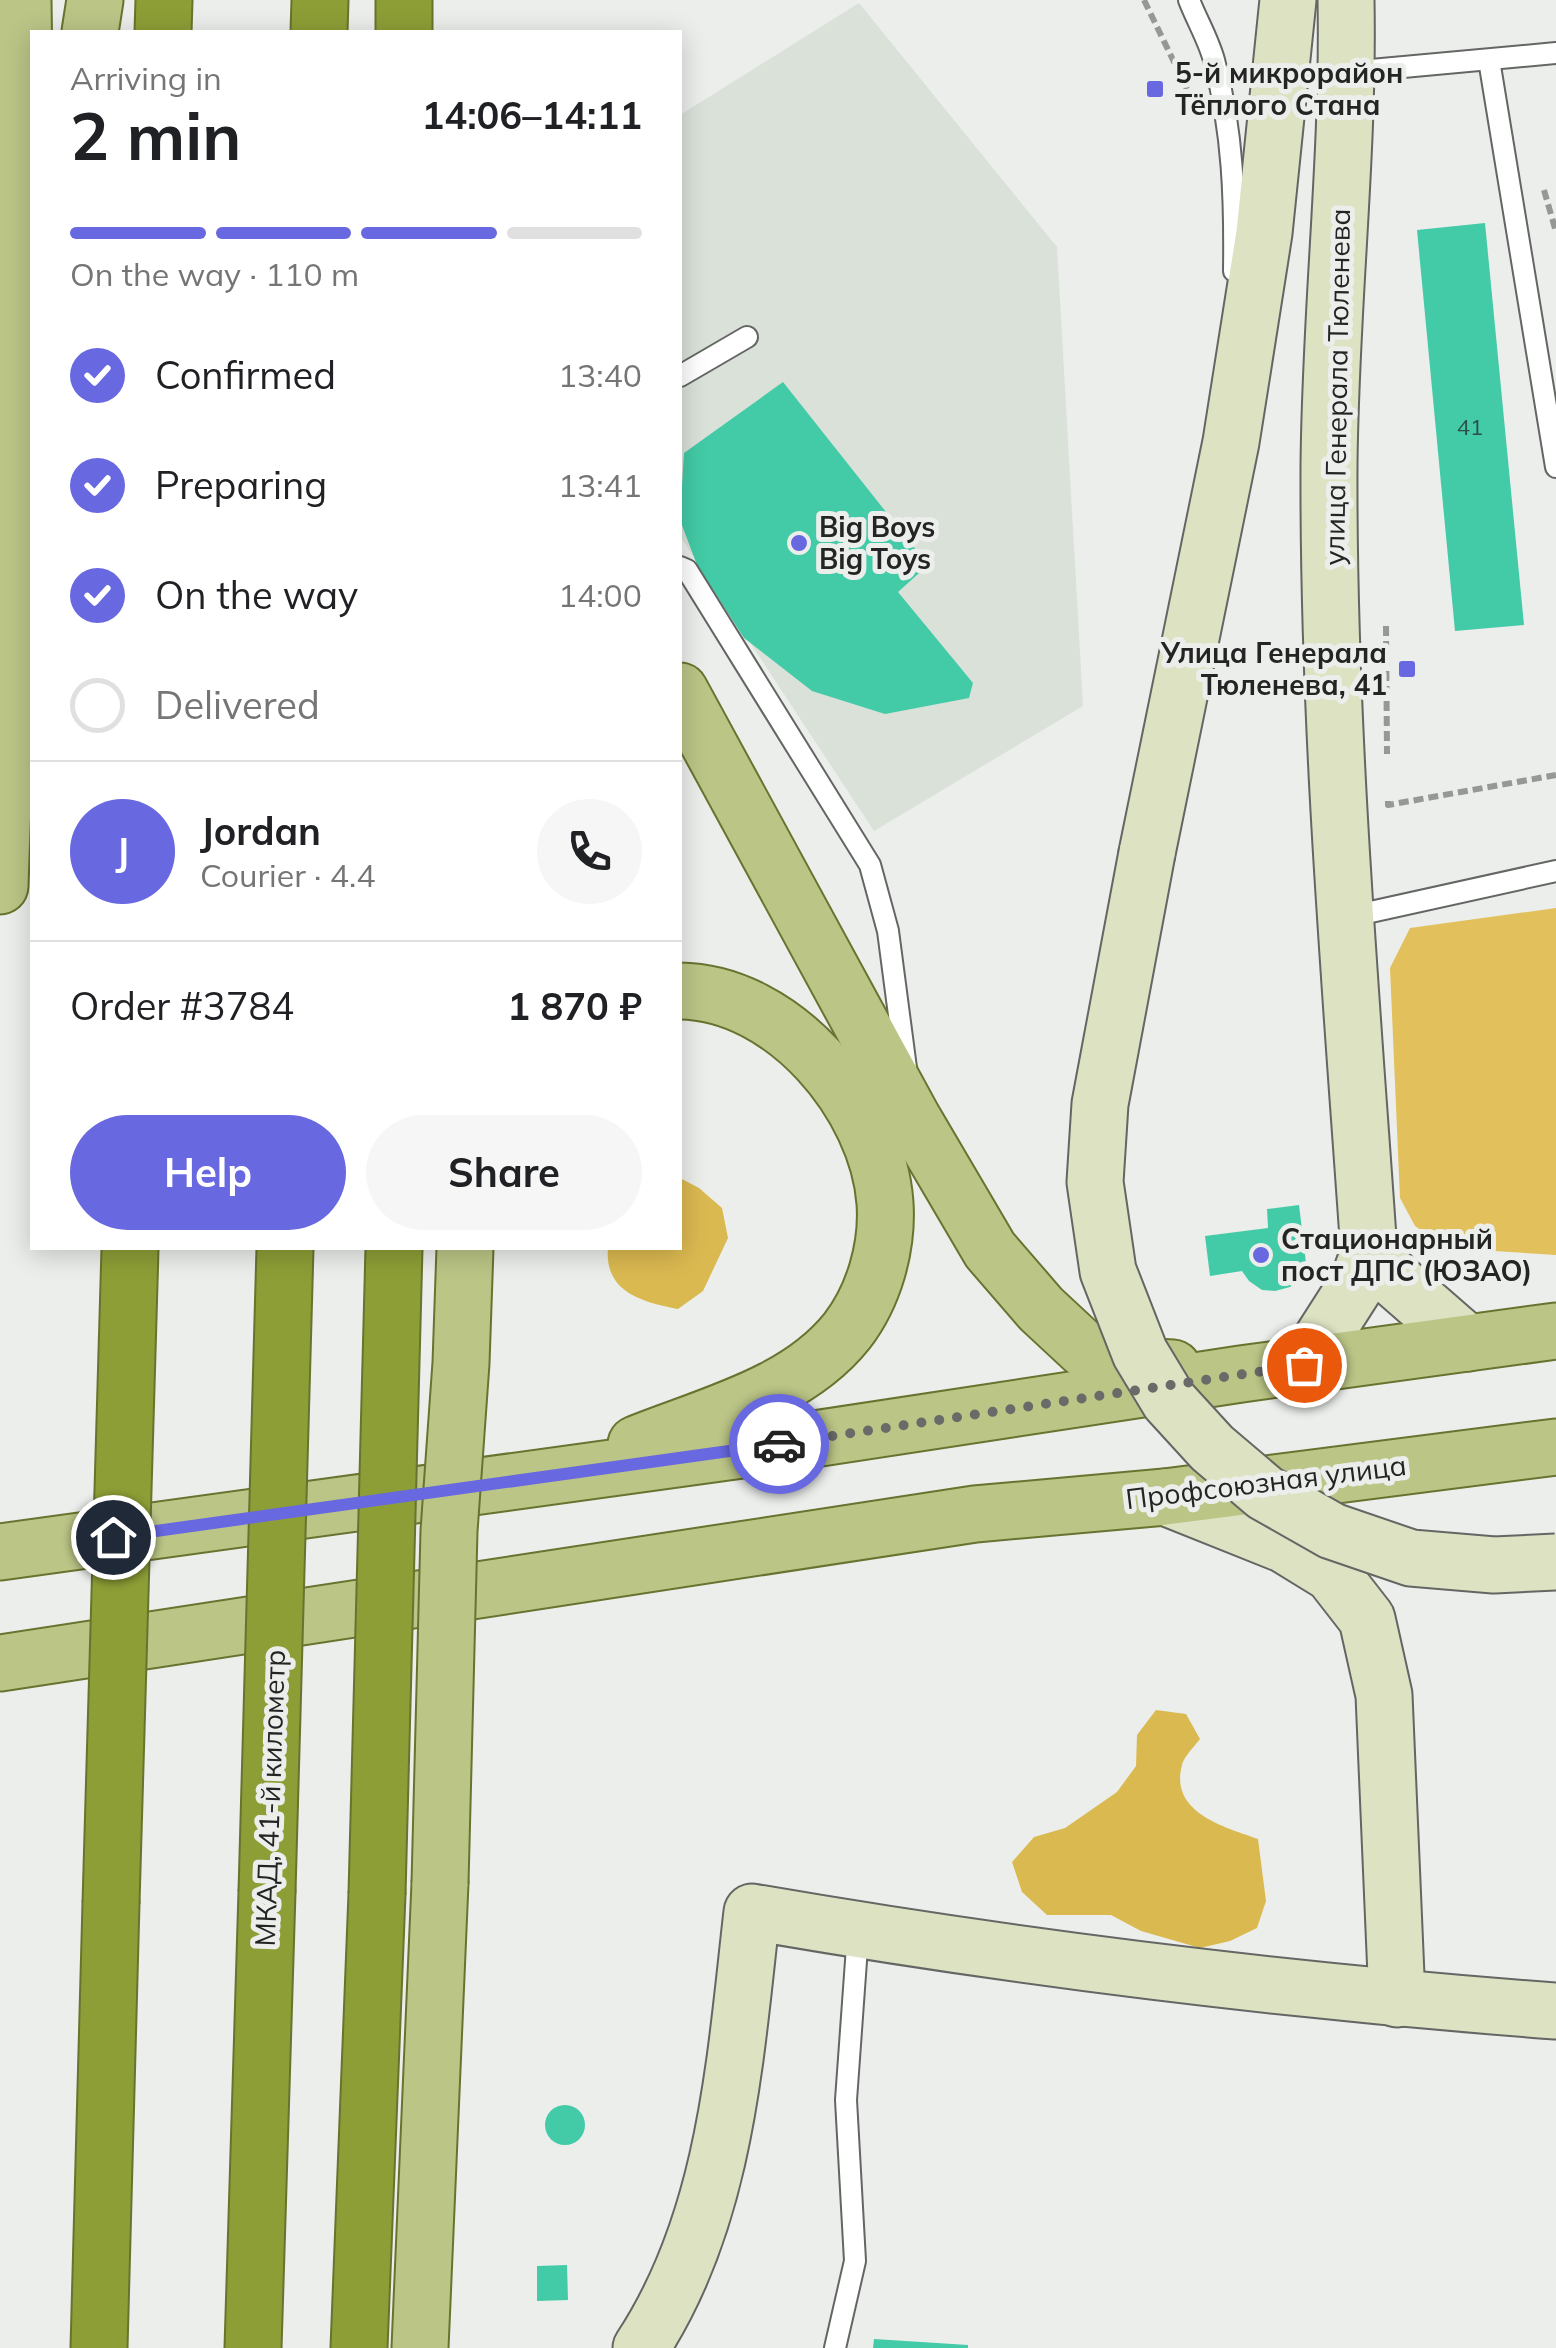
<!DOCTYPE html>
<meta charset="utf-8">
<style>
body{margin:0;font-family:Mulish,sans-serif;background:#f6f6f6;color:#202124;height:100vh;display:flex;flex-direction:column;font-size:38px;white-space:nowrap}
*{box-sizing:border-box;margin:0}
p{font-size:32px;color:#757577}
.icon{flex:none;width:55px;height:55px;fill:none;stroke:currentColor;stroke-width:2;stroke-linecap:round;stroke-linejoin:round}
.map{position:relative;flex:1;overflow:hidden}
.sheet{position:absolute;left:30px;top:30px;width:652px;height:1220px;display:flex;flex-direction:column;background:#fff;border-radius:0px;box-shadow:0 5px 25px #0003}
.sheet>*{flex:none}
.pin{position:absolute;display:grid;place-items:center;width:85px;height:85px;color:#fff;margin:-42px;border:5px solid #fff;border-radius:50%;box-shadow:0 2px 10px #0007}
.courier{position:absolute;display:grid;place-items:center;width:100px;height:100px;margin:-50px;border:8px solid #6868e1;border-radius:50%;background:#fff;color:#222;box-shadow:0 2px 12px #0007}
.summary em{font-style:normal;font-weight:700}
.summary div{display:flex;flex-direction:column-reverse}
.summary{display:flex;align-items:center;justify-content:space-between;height:170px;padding:0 40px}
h1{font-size:65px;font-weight:700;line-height:75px}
.bar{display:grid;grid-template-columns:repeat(4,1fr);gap:15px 10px;align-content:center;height:120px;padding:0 40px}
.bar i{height:12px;border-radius:8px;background:#e0e0e0}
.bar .selected{background:#6868e1}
.bar p{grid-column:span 4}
.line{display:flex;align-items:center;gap:25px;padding:0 40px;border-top:2px solid #e0e0e0}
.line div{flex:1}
.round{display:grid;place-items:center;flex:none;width:105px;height:105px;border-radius:52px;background:#f6f6f6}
ol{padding:0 40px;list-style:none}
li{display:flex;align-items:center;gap:30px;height:110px}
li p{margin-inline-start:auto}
li .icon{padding:10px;border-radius:50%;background:#6868e1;color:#fff;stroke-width:4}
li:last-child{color:#757577}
li i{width:55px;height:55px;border:5px solid #e0e0e0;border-radius:50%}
.cta{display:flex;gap:20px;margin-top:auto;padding:20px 40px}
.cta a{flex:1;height:115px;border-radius:60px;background:#6868e1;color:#fff;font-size:40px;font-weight:700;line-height:115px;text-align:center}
.cta a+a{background:#f6f6f6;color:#202124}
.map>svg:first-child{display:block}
</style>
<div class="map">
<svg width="1556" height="2348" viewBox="0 0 1556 2348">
<rect width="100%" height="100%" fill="#ebeeeb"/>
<path fill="#d9e1d9" d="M 859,3 L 1057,247 L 1083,706 L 874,831 L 680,536 L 680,115 Z"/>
<path fill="#e2c05c" d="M 1556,908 L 1556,1255 L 1446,1248 L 1415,1226 L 1400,1198 L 1390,968 L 1410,928 Z"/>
<g fill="#dbb951">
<path d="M 680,1178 L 699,1188 L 722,1208 L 728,1238 L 703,1291 L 678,1309 C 642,1302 604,1292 608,1248 L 680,1248 Z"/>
<path d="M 1156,1710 L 1186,1714 L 1200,1739 C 1195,1746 1184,1756 1182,1765 C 1169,1813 1225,1827 1258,1839 L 1266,1901 L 1257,1928 L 1230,1941 L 1200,1948 L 1141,1931 L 1111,1915 L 1047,1915 L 1022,1892 L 1012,1862 L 1034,1837 L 1065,1828 L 1117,1792 L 1136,1766 L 1137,1735 Z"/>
</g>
<g fill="#43caa6">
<path d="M 1485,223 L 1524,625 L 1455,631 L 1417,230 Z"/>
<path d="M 783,382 L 928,565 L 898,592 L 973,683 L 969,698 L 885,714 L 812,691 L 744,638 L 697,565 L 680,520 L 684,453 Z"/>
<path d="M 1299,1205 L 1306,1263 L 1301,1277 L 1290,1287 L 1275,1291 L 1262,1290 L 1249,1281 L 1242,1271 L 1210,1276 L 1205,1236 L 1268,1228 L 1267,1209 Z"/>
<circle cx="565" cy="2125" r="20"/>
<path d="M 567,2265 L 568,2300 L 537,2301 L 537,2266 Z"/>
<path d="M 874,2339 L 968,2345 L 968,2348 L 873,2348 Z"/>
</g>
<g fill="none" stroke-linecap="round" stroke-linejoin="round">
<g stroke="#636663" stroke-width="24">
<g id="lane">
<path d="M 1189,0 C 1197,21 1210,42 1215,64 C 1233,133 1235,200 1234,271"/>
<path d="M 1489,60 L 1556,467"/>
<path d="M 1349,72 L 1556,53"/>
<path d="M 680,376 L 747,337"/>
<path d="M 680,567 L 687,570 L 870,865 L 888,931 L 906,1068"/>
<path d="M 1348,917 L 1556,871"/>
<path d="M 835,2348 L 855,2261 L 846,2100 L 858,1933"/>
</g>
</g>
<g stroke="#636663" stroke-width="59">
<g id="secondary">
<path d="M 1147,853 L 1231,442 L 1264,233 L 1288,0"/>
<path d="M 1369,1252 L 1396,1281 L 1467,1343"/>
<path d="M 1305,1365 L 1358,1282 L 1369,1252 C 1351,992 1328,729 1329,468 C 1330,312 1349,156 1346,0"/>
<path d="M 1165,1497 L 1285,1545 L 1332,1574 L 1367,1619 L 1384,1695 L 1397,1999"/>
<path d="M 641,2348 C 726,2219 735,2060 752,1912 C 1018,1958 1287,1991 1556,2011"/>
</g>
</g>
<g stroke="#68732f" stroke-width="59">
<g id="primary">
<path d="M 90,32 L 95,0"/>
<path d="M 680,691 L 913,1119 L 990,1250 L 1041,1309 L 1084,1349 L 1119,1365 L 1173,1368"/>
<path d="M 0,886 C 10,591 28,295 23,0"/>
<path d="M 636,1444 C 708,1415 797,1394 847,1331 C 874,1296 888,1247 885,1203 C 878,1104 783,992 680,991"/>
<path d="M 0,1552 L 742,1450 L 1241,1374 L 1556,1331"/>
<path d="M 0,1663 L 975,1514 L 1165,1497 L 1556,1447"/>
<path d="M 420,2348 L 440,1883"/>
</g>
</g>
<g stroke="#68732f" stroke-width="59">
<g id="highway">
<path d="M 163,32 L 164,0"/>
<path d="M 319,32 L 320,0"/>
<path d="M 404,32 L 404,0"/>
<path d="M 99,2348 L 111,1903"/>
<path d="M 253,2348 L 267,1892"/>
<path d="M 359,2348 L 377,1894"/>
</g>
</g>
<g stroke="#969896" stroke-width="6" stroke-dasharray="10 5" stroke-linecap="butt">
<path d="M 1144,0 L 1187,89"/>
<path d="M 1544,190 L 1556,232"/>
<path d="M 1386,626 L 1387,754"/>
<path d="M 1388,801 L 1388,805 L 1556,775"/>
</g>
<use href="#lane" stroke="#fff" stroke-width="20"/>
<use href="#secondary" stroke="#dde2c3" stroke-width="55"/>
<use href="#primary" stroke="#bbc586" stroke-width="55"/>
<use href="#highway" stroke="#8d9e36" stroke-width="55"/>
<g stroke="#636663" stroke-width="59" stroke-linecap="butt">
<path id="secondary-bridge" d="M 1147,853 L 1100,1104 L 1095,1182 L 1108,1271 L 1140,1353 L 1169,1401 L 1212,1448 L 1265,1493 L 1332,1531 L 1411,1558 L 1494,1565 L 1556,1562"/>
</g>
<g stroke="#68732f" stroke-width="59" stroke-linecap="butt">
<path id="primary-bridge" d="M 440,1883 L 449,1531 L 461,1363 L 465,1248"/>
</g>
<g stroke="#68732f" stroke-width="59" stroke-linecap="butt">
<g id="highway-bridge">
<path d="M 267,1892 L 285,1248"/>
<path d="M 377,1894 L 394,1248"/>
<path d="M 111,1903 L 130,1249"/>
</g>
</g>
<use href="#secondary-bridge" stroke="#dde2c3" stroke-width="55"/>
<use href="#primary-bridge" stroke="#bbc586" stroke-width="55"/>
<use href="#highway-bridge" stroke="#8d9e36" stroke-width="55"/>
</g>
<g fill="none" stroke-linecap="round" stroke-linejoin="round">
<path stroke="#696b69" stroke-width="10" stroke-dasharray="0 18" d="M 779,1444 L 1304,1365"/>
<path stroke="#6868e1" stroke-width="12" d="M 113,1537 L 779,1444"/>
</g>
<g fill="#6868e1" stroke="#ebeeeb" stroke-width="4">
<rect x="1145" y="79" width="20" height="20" rx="5"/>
<circle cx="799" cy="543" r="10"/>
<rect x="1397" y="659" width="20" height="20" rx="5"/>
<circle cx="1261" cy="1255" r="10"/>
</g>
<g text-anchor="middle" stroke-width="10" stroke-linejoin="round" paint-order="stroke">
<g font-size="22" fill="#2b4e44">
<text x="1470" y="435">41</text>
</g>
<g font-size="28" font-weight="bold" fill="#232423" stroke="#ebeeeb" text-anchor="start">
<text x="1175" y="83">5-й микрорайон<tspan x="1175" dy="32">Тёплого Стана</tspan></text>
<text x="819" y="537">Big Boys<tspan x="819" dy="32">Big Toys</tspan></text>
<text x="1387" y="663" text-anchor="end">Улица Генерала<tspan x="1387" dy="32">Тюленева, 41</tspan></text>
<text x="1281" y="1249">Стационарный<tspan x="1281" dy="32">пост ДПС (ЮЗАО)</tspan></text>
</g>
<g font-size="28" fill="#232423" stroke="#ebeeeb">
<text transform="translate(1337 387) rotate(-89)" y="10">улица Генерала Тюленева</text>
<text transform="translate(1266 1482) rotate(-7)" y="10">Профсоюзная улица</text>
<text transform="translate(270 1798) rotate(-88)" y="10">МКАД, 41-й километр</text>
</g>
</g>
</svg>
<div class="pin" style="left:1304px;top:1365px;background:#ea580c"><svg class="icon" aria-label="bag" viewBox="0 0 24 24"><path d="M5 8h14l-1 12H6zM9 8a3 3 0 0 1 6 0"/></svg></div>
<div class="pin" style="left:113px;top:1537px;background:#1f2937"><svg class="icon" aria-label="home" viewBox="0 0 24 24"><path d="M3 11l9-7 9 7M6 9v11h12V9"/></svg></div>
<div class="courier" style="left:779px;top:1444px"><svg class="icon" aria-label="car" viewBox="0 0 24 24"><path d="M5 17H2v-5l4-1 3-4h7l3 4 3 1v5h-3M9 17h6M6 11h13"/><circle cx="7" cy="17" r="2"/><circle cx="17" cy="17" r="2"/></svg></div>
<section class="sheet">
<div class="summary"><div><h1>2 min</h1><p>Arriving in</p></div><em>14:06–14:11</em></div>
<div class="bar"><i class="selected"></i><i class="selected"></i><i class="selected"></i><i></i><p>On the way · 110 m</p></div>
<ol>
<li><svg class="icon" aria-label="check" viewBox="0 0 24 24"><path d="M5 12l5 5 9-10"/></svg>Confirmed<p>13:40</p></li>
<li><svg class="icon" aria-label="check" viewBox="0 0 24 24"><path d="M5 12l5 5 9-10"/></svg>Preparing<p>13:41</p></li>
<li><svg class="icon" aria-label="check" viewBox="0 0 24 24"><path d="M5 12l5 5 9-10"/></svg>On the way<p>14:00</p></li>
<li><i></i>Delivered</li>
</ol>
<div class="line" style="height:180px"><b class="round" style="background:#6868e1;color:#fff">J</b><div><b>Jordan</b><p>Courier · 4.4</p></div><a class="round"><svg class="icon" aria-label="phone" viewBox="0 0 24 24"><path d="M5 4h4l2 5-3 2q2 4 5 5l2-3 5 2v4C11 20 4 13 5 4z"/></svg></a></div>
<div class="line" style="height:130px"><div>Order #3784</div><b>1 870 ₽</b></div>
<div class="cta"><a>Help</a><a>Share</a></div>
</section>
</div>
